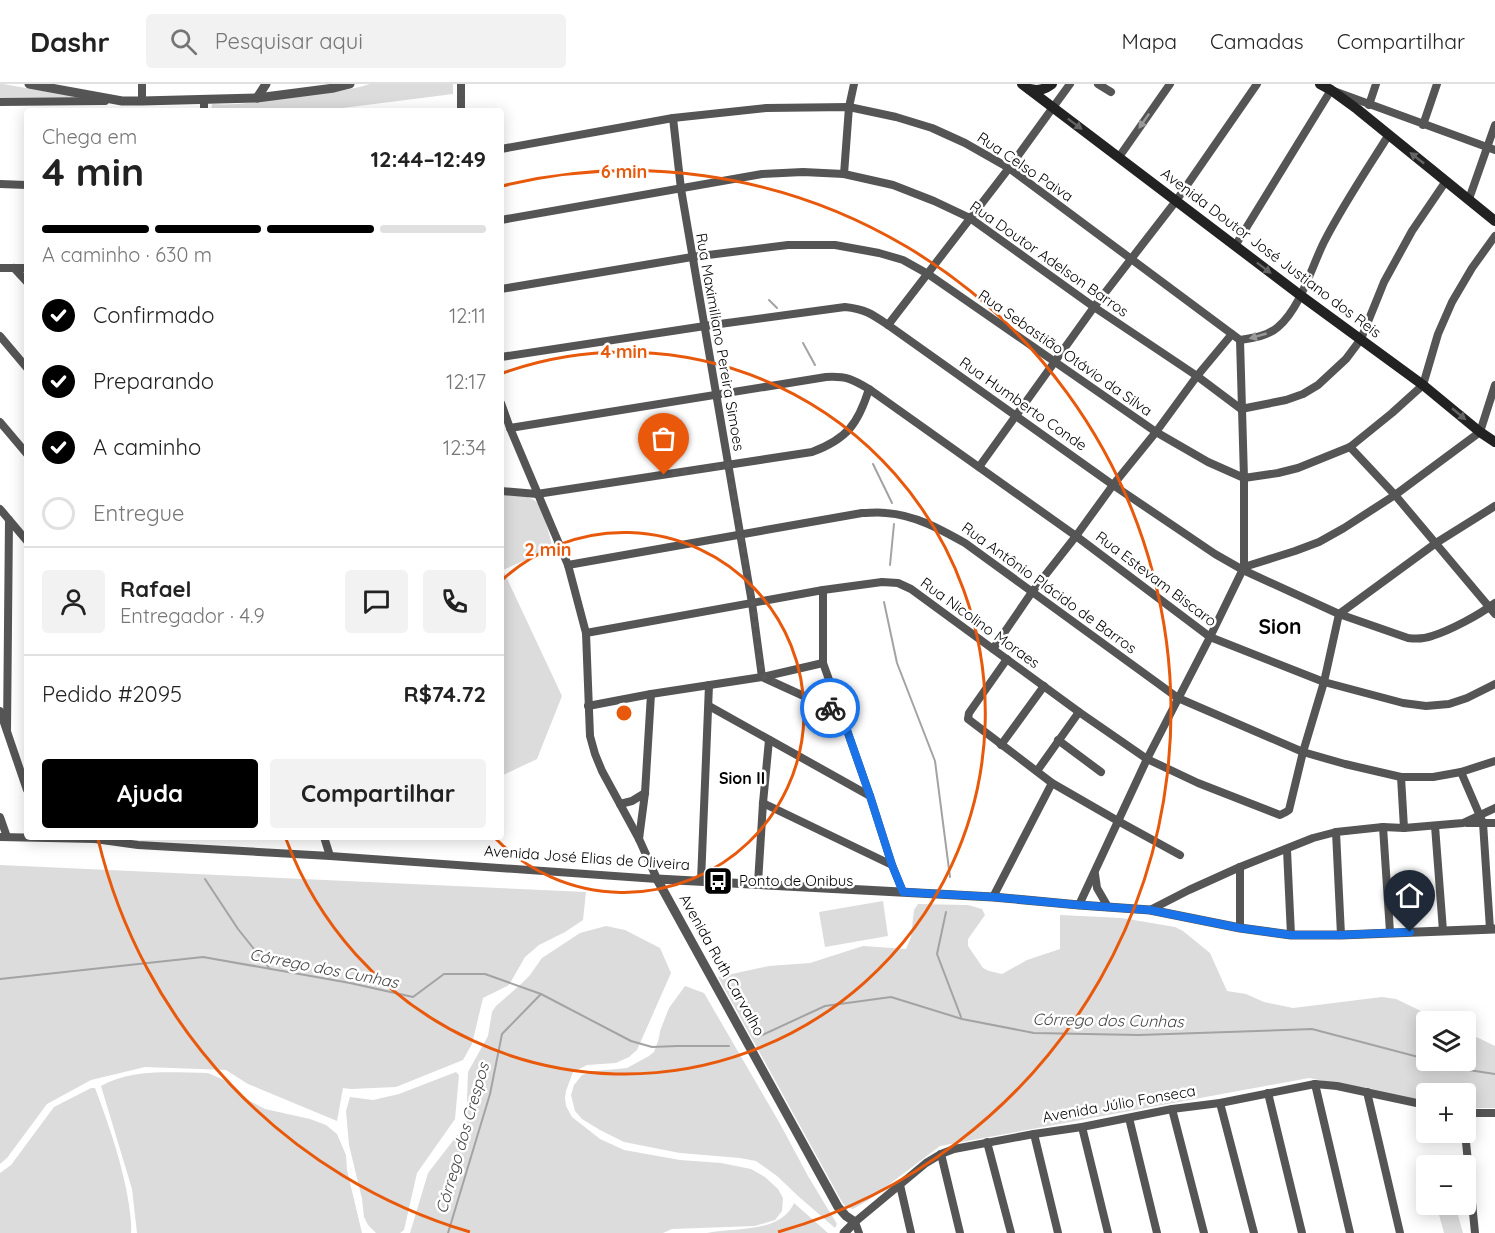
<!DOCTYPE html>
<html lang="pt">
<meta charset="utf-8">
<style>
body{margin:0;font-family:Quicksand,sans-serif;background:#f2f2f2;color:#222;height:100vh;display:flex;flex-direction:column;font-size:22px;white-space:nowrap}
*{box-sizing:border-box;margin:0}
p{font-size:20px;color:#767676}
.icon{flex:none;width:33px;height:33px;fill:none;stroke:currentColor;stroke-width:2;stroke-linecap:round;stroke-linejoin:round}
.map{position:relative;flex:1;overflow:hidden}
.panel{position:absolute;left:24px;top:24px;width:480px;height:732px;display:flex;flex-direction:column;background:#fff;border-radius:6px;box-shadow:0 3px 15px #0003}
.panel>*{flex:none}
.buttons{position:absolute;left:1416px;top:927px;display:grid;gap:12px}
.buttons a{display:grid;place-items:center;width:60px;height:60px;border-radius:6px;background:#fff;box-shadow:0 3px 15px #0003;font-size:30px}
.pin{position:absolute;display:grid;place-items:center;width:51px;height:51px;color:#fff;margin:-62px -26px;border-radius:50% 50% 50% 0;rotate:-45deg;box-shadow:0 0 6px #0007}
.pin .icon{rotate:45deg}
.courier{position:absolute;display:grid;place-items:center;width:60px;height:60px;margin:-30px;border:4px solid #1a73e8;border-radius:50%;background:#fff;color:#222;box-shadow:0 2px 8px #0007}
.head em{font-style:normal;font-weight:800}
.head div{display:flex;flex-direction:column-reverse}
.head{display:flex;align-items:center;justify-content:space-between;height:102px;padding:0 18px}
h1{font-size:39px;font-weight:800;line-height:45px}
.bar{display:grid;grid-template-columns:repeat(4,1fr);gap:9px 6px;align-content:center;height:72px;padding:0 18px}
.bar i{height:8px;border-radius:4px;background:#e0e0e0}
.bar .on{background:#000}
.bar p{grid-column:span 4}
.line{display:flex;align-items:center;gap:15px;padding:0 18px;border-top:2px solid #e0e0e0}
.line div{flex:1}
.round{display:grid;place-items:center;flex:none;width:63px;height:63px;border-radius:6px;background:#f2f2f2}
ol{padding:0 18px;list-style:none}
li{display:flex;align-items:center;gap:18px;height:66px}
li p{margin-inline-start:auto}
li .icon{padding:6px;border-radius:50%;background:#000;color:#fff;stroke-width:4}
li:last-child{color:#767676}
li i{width:33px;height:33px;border:3px solid #e0e0e0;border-radius:50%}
.button{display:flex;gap:12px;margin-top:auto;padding:12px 18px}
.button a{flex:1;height:69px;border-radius:6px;background:#000;color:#fff;font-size:24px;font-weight:800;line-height:69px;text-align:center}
.button a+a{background:#f2f2f2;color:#222}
header{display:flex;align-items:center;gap:36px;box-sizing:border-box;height:84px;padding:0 30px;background:#fff;border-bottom:2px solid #e0e0e0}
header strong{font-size:28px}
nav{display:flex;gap:33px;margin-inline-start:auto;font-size:21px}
.search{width:420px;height:54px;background:#f2f2f2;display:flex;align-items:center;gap:15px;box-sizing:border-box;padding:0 21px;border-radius:6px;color:#767676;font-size:22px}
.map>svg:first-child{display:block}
</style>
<header>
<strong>Dashr</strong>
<div class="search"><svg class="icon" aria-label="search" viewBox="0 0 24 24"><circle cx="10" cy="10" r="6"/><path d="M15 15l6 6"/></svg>Pesquisar aqui</div>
<nav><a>Mapa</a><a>Camadas</a><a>Compartilhar</a></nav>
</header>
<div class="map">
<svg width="1495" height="1149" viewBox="0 0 1495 1149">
<rect width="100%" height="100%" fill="#fff"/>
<g fill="#dcdcdc">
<path d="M 0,0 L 3,0 L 101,17 L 0,17 Z"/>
<path d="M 370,0 L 453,0 L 453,10 L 319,27 L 211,27 L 212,20 C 240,22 268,16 296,12 C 322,9 344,8 370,0 Z"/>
<path d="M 501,410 C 511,411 525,410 534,416 C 544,422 549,452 553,464 L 503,486 L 562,612 L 537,675 L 501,692 Z"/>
<path d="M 0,781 L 586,808 L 583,836 L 565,848 L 539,861 L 525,873 L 509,901 L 483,914 L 472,960 L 463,976 L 396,1003 L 351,1005 L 343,1004 L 337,1037 L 248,1000 L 226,986 L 145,983 L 91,996 L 47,1020 L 7,1074 L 0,1080 Z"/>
<path d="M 883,817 L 888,852 L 825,863 L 819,828 Z"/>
<path d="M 918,820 L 968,821 L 982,825 L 985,831 L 968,855 L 968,862 L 983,884 L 989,887 L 1002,890 L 1027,876 L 1060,865 L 1060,831 L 1122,834 L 1175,843 L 1183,847 L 1210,869 L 1227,907 L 1246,910 L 1264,918 L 1293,924 L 1382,913 L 1396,915 L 1442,937 L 1426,938 L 1426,976 L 1466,976 L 1466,948 L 1495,962 L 1495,1024 L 1466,1024 L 1466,1010 L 1426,1010 L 1426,1017 L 1309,994 L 940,1062 L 867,1117 L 853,1125 L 846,1123 L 842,1118 L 718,893 L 769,882 L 810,879 L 863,862 L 906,865 L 911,853 L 914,826 Z"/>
<path d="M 606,842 L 625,846 L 660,864 L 671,889 L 637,966 L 629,973 L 616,979 L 587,981 L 573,988 L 566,1007 L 565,1014 L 566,1022 L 572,1033 L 600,1055 L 624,1066 L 680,1076 L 721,1079 L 751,1085 L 765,1093 L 778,1105 L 783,1114 L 782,1127 L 775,1136 L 755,1142 L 672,1145 L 663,1149 L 410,1149 L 428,1089 L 466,1040 L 468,988 L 488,952 L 492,928 L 496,922 L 521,900 L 530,891 L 542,874 L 580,849 Z"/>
<path d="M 685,902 L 704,909 L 779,1038 L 808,1092 L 837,1140 L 835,1144 L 798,1112 L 777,1092 L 756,1077 L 740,1074 L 680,1069 L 624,1058 L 600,1046 L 582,1035 L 575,1027 L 571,1011 L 574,1001 L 582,991 L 595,987 L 627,984 L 649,972 L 654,968 L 659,954 L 660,947 L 669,924 Z"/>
<path d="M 456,988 L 459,991 L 455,1035 L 417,1089 L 404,1146 L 400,1149 L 376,1149 L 368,1141 L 364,1133 L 362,1115 L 349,1061 L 346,1027 L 350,1013 L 373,1016 L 399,1010 Z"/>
<path d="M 208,989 L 224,996 L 248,1016 L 265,1025 L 310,1035 L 326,1041 L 337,1050 L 346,1071 L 347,1086 L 362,1149 L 137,1149 L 132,1105 L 101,1002 C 133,984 173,989 208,989 Z"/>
<path d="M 91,1004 L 95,1004 C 109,1041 123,1082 129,1121 C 130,1130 132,1140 131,1149 L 0,1149 L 0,1089 L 11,1081 L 54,1023 Z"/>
<path d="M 794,1119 L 828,1149 L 707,1149 C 738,1143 781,1149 794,1119 Z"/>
<path d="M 1456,1124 L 1463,1149 L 1444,1149 L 1438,1127 Z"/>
</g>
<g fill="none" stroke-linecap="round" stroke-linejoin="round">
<g stroke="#a3a3a3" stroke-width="2">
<path d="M 769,216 L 777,224"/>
<path d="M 803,259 L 815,281"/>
<path d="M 873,380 L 892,419"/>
<path d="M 890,481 L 894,440"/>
<path d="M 884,518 L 897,579 L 935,677 L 950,793"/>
<path d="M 205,795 L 238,845 L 270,885"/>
<path d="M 946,828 L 937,870 L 961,933"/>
<path d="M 0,895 L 203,873 L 350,899 L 413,913 L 444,890 L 485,890 L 541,910 L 631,957 L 652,963 L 677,962 L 729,962"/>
<path d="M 760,952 L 825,922 L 891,913 L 962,935 L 1034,949 L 1139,951 L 1312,945 L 1426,975"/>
<path d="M 1432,976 L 1462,985 L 1495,990"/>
<path d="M 448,1149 L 490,1010 L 502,950 L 541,910"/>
</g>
<g stroke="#555" stroke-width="8">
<path d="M 1098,0 L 1111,8"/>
<path d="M 142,17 L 142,0"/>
<path d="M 0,18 L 105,17"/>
<path d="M 1369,21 L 1376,0"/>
<path d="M 204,27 L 204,15"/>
<path d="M 461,27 L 461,0"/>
<path d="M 673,34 L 681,105 L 752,519 L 762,593 L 841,629 L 870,712 L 892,781 L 903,808"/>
<path d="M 1423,41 L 1437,0"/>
<path d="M 501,65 L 673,34 L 766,24 L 849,23 L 896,33 L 932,44 L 965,59 L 1009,84 L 1240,256 C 1253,254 1268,252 1278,243 C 1301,223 1311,184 1324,158 C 1343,121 1366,87 1388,52"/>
<path d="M 1119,73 L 1170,0"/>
<path d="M 844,90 L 849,23 L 854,0"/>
<path d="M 0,100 L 27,101"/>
<path d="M 1469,115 L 1495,41"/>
<path d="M 501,136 L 762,90 L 803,88 L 844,90 L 893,101 L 934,117 L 970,134 L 1094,223 L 1197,292 L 1241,325 L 1286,316 L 1303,310 L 1318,301 L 1346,275 L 1361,255 L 1384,198 L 1412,147 L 1446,97"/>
<path d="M 1235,162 L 1331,6 L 1495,66"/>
<path d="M 0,184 L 27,184"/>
<path d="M 14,184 L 27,198"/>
<path d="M 501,205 L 692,173 L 788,161 L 835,161 L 879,169 L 903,176 L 928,190 L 1156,348 L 1208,378 L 1244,394 L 1278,389 L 1298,384 L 1350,363 L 1392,329 L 1423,301 L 1438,250 L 1452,218 L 1472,184 L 1495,152"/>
<path d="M 888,241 L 1009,84 L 1070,0"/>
<path d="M 0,252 L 27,284"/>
<path d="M 501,273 L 705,242 L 845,223 C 865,225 872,230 888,241 L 1113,401 L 1215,470 L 1243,486 L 1339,530 L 1408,554 C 1416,555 1424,555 1432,552 C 1451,546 1479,531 1495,519"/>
<path d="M 0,338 L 27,370"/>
<path d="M 510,344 L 826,293 C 847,292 852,295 869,305 L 1076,452 L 1210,553 L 1324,598 L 1403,619 L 1426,622 L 1449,620 L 1467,614 L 1495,600"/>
<path d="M 1350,363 L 1395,411 L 1495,530"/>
<path d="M 979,383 L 1094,223 L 1176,117 L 1257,0"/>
<path d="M 501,407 L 537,410 L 812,368 C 847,355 858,340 869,305"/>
<path d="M 0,425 L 27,457"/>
<path d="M 568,481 L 862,429 C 870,429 878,428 886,429 C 915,431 940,445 965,459 L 1178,614 L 1303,668 L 1345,680 L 1401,693 L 1433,693 L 1461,688 L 1495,677"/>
<path d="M 1244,483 L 1295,467 L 1319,458 L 1344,444 L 1395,411 L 1480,348 L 1495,301"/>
<path d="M 823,506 L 823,579 L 841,629"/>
<path d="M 586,549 L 823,506 L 882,498 L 898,499 L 911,505 L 1079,628 L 1147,675 L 1198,699 L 1280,731 L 1286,728 L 1289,726 L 1303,668 L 1324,598 L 1339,530 L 1436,459 L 1495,422"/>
<path d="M 993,565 L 1032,508 L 1076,452 L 1113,401 L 1156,348 L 1197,292 L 1232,250"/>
<path d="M 1007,575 L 969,629 L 968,635 L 1052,699 L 1118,737 L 1180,771"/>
<path d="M 588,622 L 651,610 L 762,593 L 823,579"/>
<path d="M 709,622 L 870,712"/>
<path d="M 0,627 L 27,706"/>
<path d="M 7,646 L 9,436"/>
<path d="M 1058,656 L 1101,688"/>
<path d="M 1001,661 L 1044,602"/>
<path d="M 1037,687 L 1079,628"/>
<path d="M 1461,688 L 1483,739 L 1490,845"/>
<path d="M 1401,693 L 1404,744"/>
<path d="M 763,719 L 892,781"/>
<path d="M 620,720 L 632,717 L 645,709"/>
<path d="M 0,733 L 7,753"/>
<path d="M 1467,739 L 1495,739"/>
<path d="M 1435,742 L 1443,847"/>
<path d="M 1383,743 L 1390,848"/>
<path d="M 1336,748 L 1341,851"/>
<path d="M 0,753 L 95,755 L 138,761 L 330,772 L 657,795 L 639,755 L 602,687 L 595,670 L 590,652 L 586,549 L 568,481 L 510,344 L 501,319"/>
<path d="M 324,753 L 330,772"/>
<path d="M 639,755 L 645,709 L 651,610"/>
<path d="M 1287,766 L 1291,851"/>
<path d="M 1095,790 L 1097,804 L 1108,823"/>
<path d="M 701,797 L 709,601"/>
<path d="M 758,799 L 763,719 L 769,656"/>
<path d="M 993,813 L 1052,699"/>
<path d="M 1079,821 L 1147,675 L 1210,553 L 1244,483 L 1244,394 L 1240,256"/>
<path d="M 1150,826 L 1189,806 L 1240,783 L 1313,754 L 1336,748 L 1383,743 L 1404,744 L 1463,739 L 1495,724"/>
<path d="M 1240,844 L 1240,783"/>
<path d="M 1315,1000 L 1350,1149"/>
<path d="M 1367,1008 L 1400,1149"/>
<path d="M 1268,1009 L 1302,1149"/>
<path d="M 1220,1019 L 1254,1149"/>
<path d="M 1172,1025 L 1204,1149"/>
<path d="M 1466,1029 L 1495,1029"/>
<path d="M 1129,1034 L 1157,1149"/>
<path d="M 1082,1043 L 1108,1149"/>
<path d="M 1465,1048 L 1475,1149"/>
<path d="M 1034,1050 L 1058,1149"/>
<path d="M 987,1058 L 1011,1149"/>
<path d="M 941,1070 L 960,1149"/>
<path d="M 900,1101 L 911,1149"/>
<path d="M 859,1149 L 855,1138 L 926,1079 L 941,1070 L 954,1065 L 1034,1050 L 1082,1043 L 1172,1025 L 1220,1019 L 1315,1000 L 1337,1002 L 1426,1021"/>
</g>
<g stroke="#555" stroke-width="9">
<path d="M 29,0 L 122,17 L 142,17 L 257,14 L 334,4 L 350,0"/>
<path d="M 257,14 L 266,0"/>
<path d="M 657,795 L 993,813 L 1079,821 L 1150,826 L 1240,844 L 1291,851 L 1341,851 L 1495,845"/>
<path d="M 657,795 L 838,1123 L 846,1132 L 855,1138 L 844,1149"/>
</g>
<g stroke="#222" stroke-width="10">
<path d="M 1022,0 L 1300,211 L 1423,301 L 1480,348 L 1495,358"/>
<path d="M 1320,0 L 1331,6 L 1357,25 L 1495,137"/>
<path d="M 1029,5 C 1038,7 1044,6 1052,0"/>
</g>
</g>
<defs><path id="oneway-solid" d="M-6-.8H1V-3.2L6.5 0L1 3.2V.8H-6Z" transform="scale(1.5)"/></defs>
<g fill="#999">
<use href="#oneway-solid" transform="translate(1144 37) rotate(125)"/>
<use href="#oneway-solid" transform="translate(1258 252) rotate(164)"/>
</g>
<g fill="#646464">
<use href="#oneway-solid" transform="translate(1075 40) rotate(37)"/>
<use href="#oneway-solid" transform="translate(1417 74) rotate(-142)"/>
<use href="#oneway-solid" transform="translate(1264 184) rotate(37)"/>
<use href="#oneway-solid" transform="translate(1459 330) rotate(40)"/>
</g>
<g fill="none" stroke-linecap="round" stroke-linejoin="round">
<path stroke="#595959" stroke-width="6" stroke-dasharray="0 10.8" d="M 664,391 L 728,381 L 753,519 L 762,592 L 830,624"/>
<path stroke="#1a73e8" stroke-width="8" d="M 830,624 L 841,629 L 870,712 L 892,781 L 903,808 L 993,813 L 1079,821 L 1150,826 L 1240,844 L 1291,851 L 1341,851 L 1410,848"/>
</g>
<g fill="none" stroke="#e8590c" stroke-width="3">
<path d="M501 497A180 180 0 1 1 495 754"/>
<path d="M503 289A361 361 0 1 1 286 755"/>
<path d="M470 1148A541 541 0 0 1 98 755M502 102A541 541 0 0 1 778 1148"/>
</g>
<defs>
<g id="bus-square" transform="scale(1.5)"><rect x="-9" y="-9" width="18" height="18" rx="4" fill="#000" stroke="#fff"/><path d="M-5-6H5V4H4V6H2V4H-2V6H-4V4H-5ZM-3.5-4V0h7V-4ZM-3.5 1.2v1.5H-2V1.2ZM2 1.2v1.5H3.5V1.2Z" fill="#fff"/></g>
</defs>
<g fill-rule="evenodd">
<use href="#bus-square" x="718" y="797"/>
</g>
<g text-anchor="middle" stroke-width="5" stroke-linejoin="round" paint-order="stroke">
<g font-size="15" fill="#000" stroke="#fff">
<text transform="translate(1025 83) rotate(34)" y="5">Rua Celso Paiva</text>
<text transform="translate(1271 169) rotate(37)" y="5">Avenida Doutor José Justiano dos Reis</text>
<text transform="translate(1049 175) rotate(35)" y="5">Rua Doutor Adelson Barros</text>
<text transform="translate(720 258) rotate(80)" y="5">Rua Maximiliano Pereira Simoes</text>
<text transform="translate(1065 269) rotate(35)" y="5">Rua Sebastião Otávio da Silva</text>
<text transform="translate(1023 320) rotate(35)" y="5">Rua Humberto Conde</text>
<text transform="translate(1156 495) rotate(37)" y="5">Rua Estevam Biscaro</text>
<text transform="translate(1049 504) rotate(36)" y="5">Rua Antônio Plácido de Barros</text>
<text transform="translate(980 539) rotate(36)" y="5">Rua Nicolino Moraes</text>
<text transform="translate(587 774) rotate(4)" y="5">Avenida José Elias de Oliveira</text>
<text transform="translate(722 881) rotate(61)" y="5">Avenida Ruth Carvalho</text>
<text transform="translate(1119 1020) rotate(-10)" y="5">Avenida Júlio Fonseca</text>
</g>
<g font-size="15" fill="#000" stroke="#fff" text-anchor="start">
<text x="739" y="802">Ponto de Onibus</text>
</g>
<g font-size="16" font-weight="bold" fill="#000" stroke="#fff">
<text x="742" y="700">Sion II</text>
</g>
<g font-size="16" font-style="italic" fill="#444" stroke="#fff">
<text transform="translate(324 884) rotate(11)" y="6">Córrego dos Cunhas</text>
<text transform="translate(1108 936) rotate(1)" y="6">Córrego dos Cunhas</text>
<text transform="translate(462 1054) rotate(-74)" y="6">Córrego dos Crespos</text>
</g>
<g font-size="21" font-weight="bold" fill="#000" stroke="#fff">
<text x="1280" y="550">Sion</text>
</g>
</g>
<circle cx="624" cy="629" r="9" fill="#e8590c" stroke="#fff" stroke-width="3"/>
<g font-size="18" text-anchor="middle" font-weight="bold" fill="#e8590c" stroke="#fff" stroke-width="5" stroke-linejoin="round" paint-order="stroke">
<text x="624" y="94">6 min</text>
<text x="624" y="274">4 min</text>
<text x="548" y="472">2 min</text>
</g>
</svg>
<div class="buttons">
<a><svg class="icon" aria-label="layers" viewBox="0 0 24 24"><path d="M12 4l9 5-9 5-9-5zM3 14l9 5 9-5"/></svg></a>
<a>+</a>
<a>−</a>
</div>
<div class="pin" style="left:664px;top:391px;background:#ea580c"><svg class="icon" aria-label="bag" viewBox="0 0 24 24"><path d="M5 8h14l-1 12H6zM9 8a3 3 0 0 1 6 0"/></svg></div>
<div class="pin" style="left:1410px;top:848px;background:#1f2937"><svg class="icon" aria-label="home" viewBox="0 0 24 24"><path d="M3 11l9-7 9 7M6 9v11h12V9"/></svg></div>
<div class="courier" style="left:830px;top:624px"><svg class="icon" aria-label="bike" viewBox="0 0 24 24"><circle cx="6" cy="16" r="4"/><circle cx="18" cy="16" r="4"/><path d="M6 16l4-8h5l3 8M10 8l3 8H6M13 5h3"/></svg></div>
<section class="panel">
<div class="head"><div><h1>4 min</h1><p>Chega em</p></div><em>12:44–12:49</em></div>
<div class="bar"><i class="on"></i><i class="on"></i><i class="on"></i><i></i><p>A caminho · 630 m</p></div>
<ol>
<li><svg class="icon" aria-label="check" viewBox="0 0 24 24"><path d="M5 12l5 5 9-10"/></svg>Confirmado<p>12:11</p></li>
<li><svg class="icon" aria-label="check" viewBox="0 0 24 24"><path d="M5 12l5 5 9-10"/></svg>Preparando<p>12:17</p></li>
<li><svg class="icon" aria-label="check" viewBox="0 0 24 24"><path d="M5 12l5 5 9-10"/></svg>A caminho<p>12:34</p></li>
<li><i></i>Entregue</li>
</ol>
<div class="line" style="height:108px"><a class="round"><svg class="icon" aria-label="person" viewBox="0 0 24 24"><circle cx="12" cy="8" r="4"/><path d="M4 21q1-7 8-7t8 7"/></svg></a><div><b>Rafael</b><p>Entregador · 4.9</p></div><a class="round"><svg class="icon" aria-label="chat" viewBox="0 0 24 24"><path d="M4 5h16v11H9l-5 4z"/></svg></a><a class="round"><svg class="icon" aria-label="phone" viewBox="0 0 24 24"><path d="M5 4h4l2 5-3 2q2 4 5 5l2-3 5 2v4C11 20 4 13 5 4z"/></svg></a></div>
<div class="line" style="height:78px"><div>Pedido #2095</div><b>R$74.72</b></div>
<div class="button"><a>Ajuda</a><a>Compartilhar</a></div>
</section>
</div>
